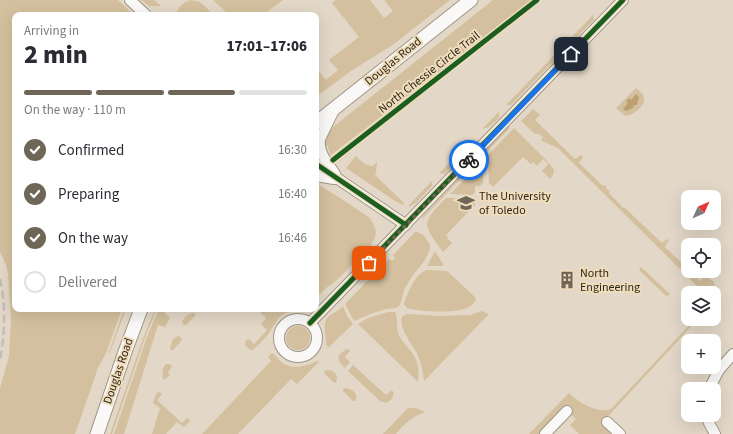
<!DOCTYPE html>
<meta charset="utf-8">
<style>
body{margin:0;font-family:"Source Sans 3",sans-serif;background:#f7f7f7;color:#2b2b33;height:100vh;display:flex;flex-direction:column;font-size:15px;white-space:nowrap}
*{box-sizing:border-box;margin:0}
p{font-size:13px;color:#7c7c81}
.icon{flex:none;width:22px;height:22px;fill:none;stroke:currentColor;stroke-width:2;stroke-linecap:round;stroke-linejoin:round}
.map{position:relative;flex:1;overflow:hidden}
.drawer{position:absolute;left:12px;top:12px;width:307px;height:300px;display:flex;flex-direction:column;background:#fff;border-radius:8px;box-shadow:0 4px 16px #0002}
.drawer>*{flex:none}
.needle{width:26px;rotate:45deg}
.tools{position:absolute;left:681px;top:190px;display:grid;gap:8px}
.tools a{display:grid;place-items:center;width:40px;height:40px;border-radius:8px;background:#fff;box-shadow:0 4px 16px #0002;font-size:20px}
.pin{position:absolute;display:grid;place-items:center;width:34px;height:34px;color:#fff;margin:-17px;border-radius:8px;box-shadow:0 2px 6px #0006}
.courier{position:absolute;display:grid;place-items:center;width:40px;height:40px;margin:-20px;border:3px solid #1a73e8;border-radius:50%;background:#fff;color:#222;box-shadow:0 1px 5px #0007}
.head em{font-style:normal;font-weight:800}
.head div{display:flex;flex-direction:column-reverse}
.head{display:flex;align-items:center;justify-content:space-between;height:68px;padding:0 12px}
h1{font-size:26px;font-weight:800;line-height:30px}
.bar{display:grid;grid-template-columns:repeat(4,1fr);gap:6px 4px;align-content:center;height:48px;padding:0 12px}
.bar i{height:5px;border-radius:3px;background:#e1e1e2}
.bar .current{background:#6f6658}
.bar p{grid-column:span 4}
ol{padding:0 12px;list-style:none}
li{display:flex;align-items:center;gap:12px;height:44px}
li p{margin-inline-start:auto}
li .icon{padding:4px;border-radius:50%;background:#6f6658;color:#fff;stroke-width:4}
li:last-child{color:#7c7c81}
li i{width:22px;height:22px;border:2px solid #e1e1e2;border-radius:50%}
.map>svg:first-child{display:block}
</style>
<div class="map">
<svg width="733" height="434" viewBox="0 0 733 434">
<rect width="100%" height="100%" fill="#e3d8c7"/>
<g fill="#d4c09e">
<path d="M 0,0 L 118,0 L 134,15 L 15,15 L 15,309 L 122,309 L 107,351 L 98,368 L 75,434 L 0,434 L 0,388 L 9,356 L 11,320 L 8,273 L 6,265 L 0,252 Z"/>
<path d="M 141,0 L 154,0 L 161,6 L 149,6 Z"/>
<path d="M 191,0 L 200,2 L 214,15 L 178,15 L 177,12 C 179,6 184,2 191,0 Z"/>
<path d="M 213,0 L 283,0 L 263,15 L 258,15 L 253,11 L 249,15 L 229,15 Z"/>
<path d="M 336,0 L 370,0 L 384,18 L 393,11 L 384,0 L 450,0 L 394,44 L 351,71 L 316,97 L 316,70 L 317,69 L 326,80 L 338,70 L 329,60 L 359,37 L 332,3 Z"/>
<path d="M 493,0 L 532,0 L 331,155 L 327,145 L 324,145 C 324,137 328,132 333,127 Z"/>
<path d="M 593,15 L 594,20 L 511,105 L 506,105 Z"/>
<path d="M 636,88 C 638,90 642,92 643,95 C 648,105 633,116 625,116 L 616,108 Z"/>
<path d="M 533,109 L 540,115 L 535,120 L 575,159 L 581,155 L 583,157 L 579,163 L 603,186 L 604,185 L 607,187 L 606,188 L 610,192 L 609,193 L 623,208 L 624,207 L 662,243 L 667,239 L 669,240 L 665,247 L 688,269 L 688,271 L 690,271 L 700,281 L 705,276 L 713,281 L 715,285 L 711,291 L 713,293 L 704,293 L 565,155 L 558,148 L 542,141 L 541,140 L 543,137 L 539,134 L 535,134 L 521,121 Z"/>
<path d="M 499,112 L 499,118 L 489,127 L 482,129 Z"/>
<path d="M 509,126 L 510,128 L 423,218 L 422,217 Z"/>
<path d="M 514,128 L 548,162 L 547,163 L 543,159 L 537,166 L 533,162 L 531,164 L 523,157 L 493,187 L 489,183 L 488,155 Z"/>
<path d="M 356,156 C 361,161 365,166 373,166 L 377,162 L 376,173 L 375,175 L 404,203 L 403,205 L 395,201 L 346,168 Z"/>
<path d="M 455,157 L 454,164 L 445,174 L 439,173 Z"/>
<path d="M 483,161 L 483,183 L 480,186 L 475,186 L 475,192 L 472,195 L 450,194 Z"/>
<path d="M 549,163 L 554,170 L 553,175 L 550,179 L 542,171 Z"/>
<path d="M 432,181 L 432,186 L 416,203 L 409,207 L 409,205 Z"/>
<path d="M 316,183 L 337,196 L 370,218 L 374,225 L 376,232 L 375,238 L 371,245 L 337,280 L 326,288 L 316,298 Z"/>
<path d="M 446,198 L 471,198 L 475,201 L 475,205 L 446,235 L 448,237 L 447,238 L 452,243 L 443,252 C 422,223 421,224 446,198 Z"/>
<path d="M 415,232 L 417,232 L 423,235 L 429,243 L 430,249 L 425,260 L 413,275 L 405,288 L 400,305 L 396,308 L 386,309 L 373,313 L 354,321 L 345,304 L 389,259 L 392,261 L 395,258 L 393,255 Z"/>
<path d="M 435,251 L 443,264 L 443,266 L 427,266 Z"/>
<path d="M 641,267 L 670,294 L 667,297 L 639,270 Z"/>
<path d="M 426,270 L 447,271 L 475,297 L 476,299 C 474,304 470,307 464,309 C 453,313 419,312 407,308 L 404,305 L 404,303 C 409,290 414,276 426,270 Z"/>
<path d="M 343,306 L 347,316 L 353,324 L 329,347 L 326,345 C 327,335 321,324 329,316 C 334,312 339,311 343,306 Z"/>
<path d="M 124,309 L 126,309 L 109,355 L 109,352 Z"/>
<path d="M 155,309 L 157,309 L 147,332 L 112,434 L 110,434 L 144,336 Z"/>
<path d="M 159,309 L 166,309 L 164,312 L 170,318 L 165,327 L 158,325 L 124,434 L 114,434 L 148,334 Z"/>
<path d="M 257,309 L 305,309 L 303,311 C 281,310 280,316 269,333 C 265,339 259,344 253,350 L 250,350 L 245,345 L 246,340 L 249,339 L 254,344 L 267,330 L 261,324 L 266,318 Z"/>
<path d="M 482,311 L 489,314 L 424,381 C 423,372 421,362 417,353 C 413,346 390,316 408,314 L 439,316 L 470,315 Z"/>
<path d="M 388,312 L 395,312 L 396,314 C 398,321 396,328 399,335 C 402,341 406,345 410,350 C 418,359 420,371 418,382 L 358,324 L 368,318 Z"/>
<path d="M 192,313 L 195,313 L 195,316 L 186,325 L 183,325 L 182,321 L 187,315 Z"/>
<path d="M 695,319 L 698,319 L 601,424 L 611,434 L 579,434 L 570,425 L 576,419 L 565,408 L 541,434 L 529,434 L 569,393 C 578,402 597,414 611,409 Z"/>
<circle cx="298" cy="338" r="12"/>
<path d="M 178,336 L 181,337 L 182,340 L 173,350 L 171,350 L 170,348 L 173,339 Z"/>
<path d="M 347,349 L 350,350 L 350,351 L 345,357 L 350,362 L 345,368 C 336,360 336,355 347,349 Z"/>
<path d="M 272,353 C 276,355 278,359 281,362 C 293,371 306,366 317,361 L 319,362 L 297,384 L 291,379 L 238,434 L 202,434 L 271,361 L 268,357 Z"/>
<path d="M 166,364 L 170,364 L 172,367 L 168,372 L 170,375 L 164,380 L 163,379 C 162,373 162,368 166,364 Z"/>
<path d="M 353,365 L 386,395 L 391,391 L 393,391 C 395,396 391,401 386,403 L 380,401 L 348,371 Z"/>
<path d="M 327,370 C 333,370 337,373 337,379 L 336,383 L 333,382 L 324,373 L 324,371 Z"/>
<path d="M 345,388 C 352,389 359,393 355,401 L 353,401 L 343,391 L 343,389 Z"/>
<path d="M 158,392 L 161,393 L 162,394 L 157,400 L 182,423 L 187,418 L 189,419 L 190,421 L 184,427 L 177,422 L 166,434 L 152,434 L 160,408 L 153,403 L 156,394 Z"/>
<path d="M 408,408 L 416,408 L 425,412 C 413,416 404,424 396,434 L 383,434 Z"/>
</g>
<path fill="#bca070" d="M 636,94 L 639,97 L 637,105 L 634,105 L 633,108 L 626,111 L 623,109 L 628,103 L 626,101 L 629,98 L 631,100 Z"/>
<g fill="none" stroke-linecap="round" stroke-linejoin="round">
<g stroke="#9e9689" stroke-width="12">
<g id="street">
<path d="M 130,0 L 146,15"/>
<path d="M 334,110 L 320,139 C 318,153 328,163 335,174"/>
<path d="M 316,164 L 406,225"/>
<path d="M 316,176 L 334,179"/>
<circle cx="298" cy="338" r="19"/>
<path d="M 310,323 L 623,0"/>
<path d="M 709,389 L 719,370 L 733,354"/>
<path d="M 706,415 L 709,423 L 715,434"/>
<path d="M 607,422 L 620,434"/>
<path d="M 545,434 L 567,411"/>
</g>
</g>
<g stroke="#9e9689" stroke-width="15">
<g id="secondary">
<path d="M 316,123 L 471,0"/>
<path d="M 97,434 L 125,352 L 141,309"/>
</g>
</g>
<use href="#street" stroke="#fbf9f7" stroke-width="10"/>
<use href="#secondary" stroke="#fbf9f7" stroke-width="13"/>
<path stroke="#c1beba" stroke-width="2.5" stroke-dasharray="8 4" stroke-linecap="butt" d="M 0,279 C 6,305 5,334 0,360"/>
<g stroke="#efdcbb" stroke-width="8">
<g id="cycleway">
<path d="M 333,160 L 537,0"/>
<path d="M 316,164 L 406,225"/>
<path d="M 310,323 L 623,0"/>
</g>
</g>
<use href="#cycleway" stroke="#1b5e20" stroke-width="5"/>
</g>
<g fill="none" stroke-linecap="round" stroke-linejoin="round">
<path stroke="#6f6658" stroke-width="4" stroke-dasharray="0 7.2" d="M 369,263 L 469,160"/>
<path stroke="#1a73e8" stroke-width="5" d="M 469,160 L 571,54"/>
</g>
<defs>
<g id="university-bare" transform="scale(1.38)"><path d="M0-5L7-2L0 1L-7-2ZM-4 1L0 2.5L4 1V4Q0 6-4 4Z" fill="#6f6658" stroke="#efdcbb" stroke-width="2.5" paint-order="stroke"/></g>
<g id="building-bare" transform="scale(1.38)"><path d="M-4-6H4V6H1V3H-1V6H-4ZM-2.5-4.3h1.7v1.8h-1.7ZM.8-4.3h1.7v1.8H.8ZM-2.5-1h1.7V.8h-1.7ZM.8-1h1.7V.8H.8Z" fill="#6f6658" stroke="#efdcbb" stroke-width="2.5" paint-order="stroke"/></g>
</defs>
<g fill-rule="evenodd">
<use href="#university-bare" x="466" y="203"/>
<use href="#building-bare" x="567" y="280"/>
</g>
<g text-anchor="middle" stroke-width="4" stroke-linejoin="round" paint-order="stroke">
<g font-size="12" fill="#30281c" stroke="#efdcbb">
<text transform="translate(393 61) rotate(-39)" y="4">Douglas Road</text>
<text transform="translate(429 72) rotate(-38)" y="4">North Chessie Circle Trail</text>
<text transform="translate(118 371) rotate(-71)" y="4">Douglas Road</text>
</g>
<g font-size="12" fill="#30281c" stroke="#efdcbb" text-anchor="start">
<text x="479" y="200">The University<tspan x="479" dy="14">of Toledo</tspan></text>
<text x="580" y="277">North<tspan x="580" dy="14">Engineering</tspan></text>
</g>
</g>
</svg>
<div class="tools">
<a><svg class="needle" viewBox="-14 -14 28 28"><path d="M0-13l5 13h-10z" fill="#e53935"/><path d="M0 13l5-13h-10z" fill="#7c7c81"/></svg></a>
<a><svg class="icon" aria-label="locate" viewBox="0 0 24 24"><circle cx="12" cy="12" r="6"/><path d="M12 2v4M12 18v4M2 12h4M18 12h4"/></svg></a>
<a><svg class="icon" aria-label="layers" viewBox="0 0 24 24"><path d="M12 4l9 5-9 5-9-5zM3 14l9 5 9-5"/></svg></a>
<a>+</a>
<a>−</a>
</div>
<div class="pin" style="left:369px;top:263px;background:#ea580c"><svg class="icon" aria-label="bag" viewBox="0 0 24 24"><path d="M5 8h14l-1 12H6zM9 8a3 3 0 0 1 6 0"/></svg></div>
<div class="pin" style="left:571px;top:54px;background:#1f2937"><svg class="icon" aria-label="home" viewBox="0 0 24 24"><path d="M3 11l9-7 9 7M6 9v11h12V9"/></svg></div>
<div class="courier" style="left:469px;top:160px"><svg class="icon" aria-label="bike" viewBox="0 0 24 24"><circle cx="6" cy="16" r="4"/><circle cx="18" cy="16" r="4"/><path d="M6 16l4-8h5l3 8M10 8l3 8H6M13 5h3"/></svg></div>
<section class="drawer">
<div class="head"><div><h1>2 min</h1><p>Arriving in</p></div><em>17:01–17:06</em></div>
<div class="bar"><i class="current"></i><i class="current"></i><i class="current"></i><i></i><p>On the way · 110 m</p></div>
<ol>
<li><svg class="icon" aria-label="check" viewBox="0 0 24 24"><path d="M5 12l5 5 9-10"/></svg>Confirmed<p>16:30</p></li>
<li><svg class="icon" aria-label="check" viewBox="0 0 24 24"><path d="M5 12l5 5 9-10"/></svg>Preparing<p>16:40</p></li>
<li><svg class="icon" aria-label="check" viewBox="0 0 24 24"><path d="M5 12l5 5 9-10"/></svg>On the way<p>16:46</p></li>
<li><i></i>Delivered</li>
</ol>
</section>
</div>
